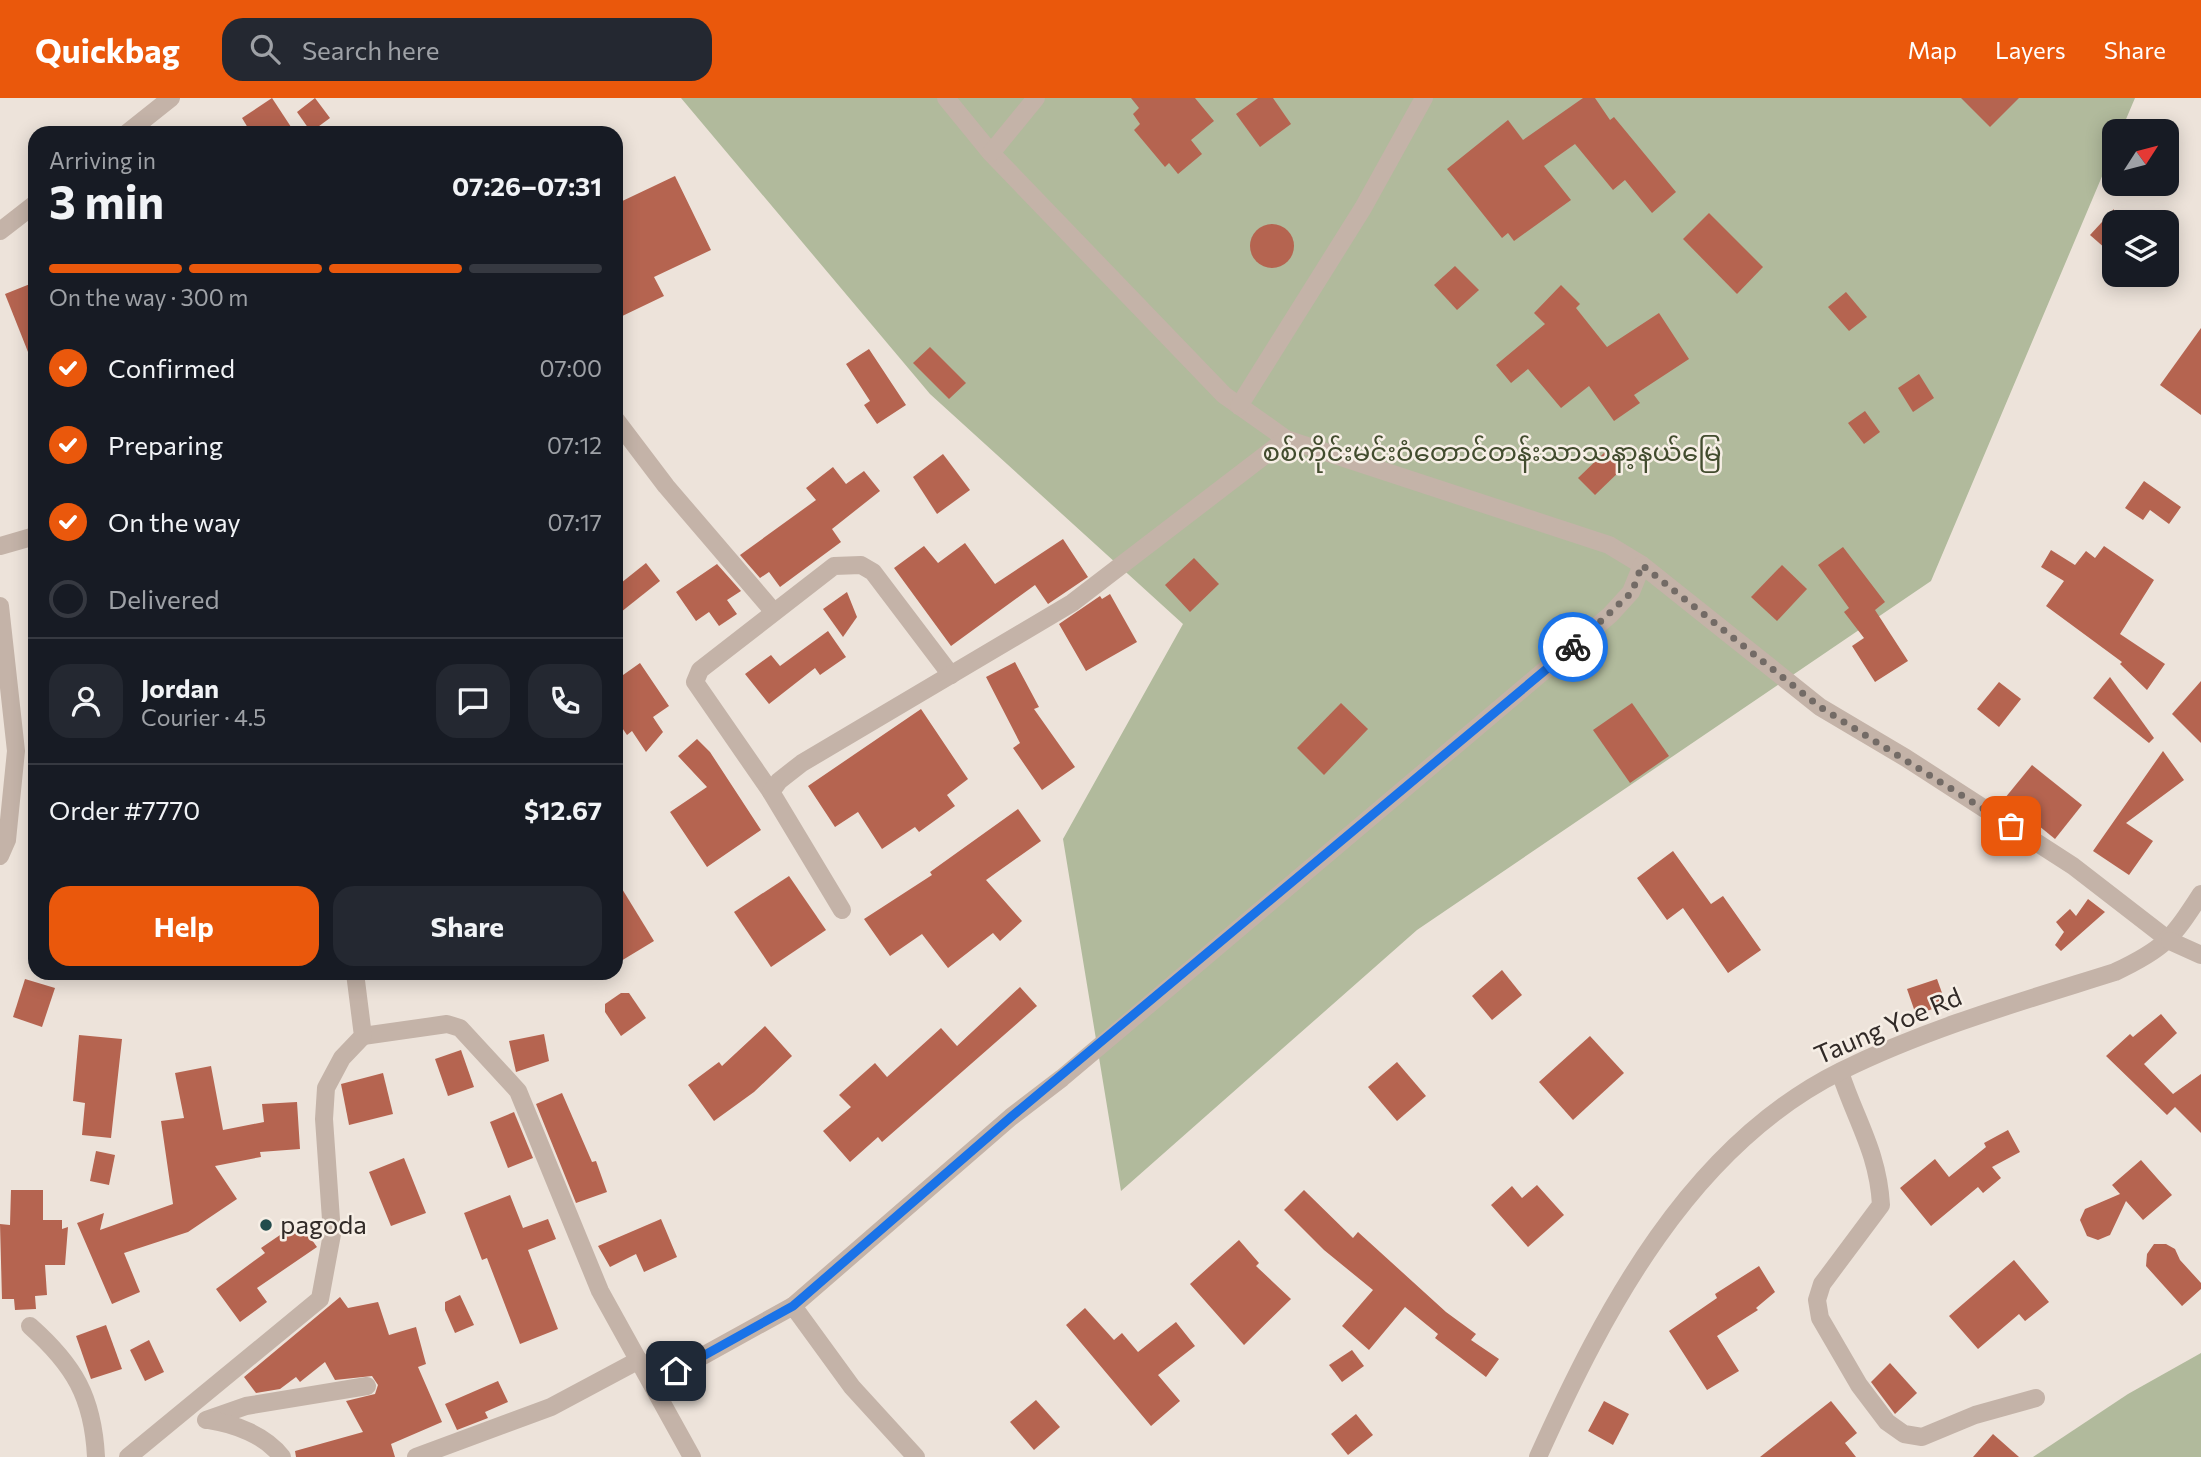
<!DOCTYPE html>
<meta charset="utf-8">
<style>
body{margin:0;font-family:Commissioner,"Noto Sans Myanmar",sans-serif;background:#242831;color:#f1f3f6;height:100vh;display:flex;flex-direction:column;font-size:26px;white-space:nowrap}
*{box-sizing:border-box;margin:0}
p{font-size:23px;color:#9ea1a6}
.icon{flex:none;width:38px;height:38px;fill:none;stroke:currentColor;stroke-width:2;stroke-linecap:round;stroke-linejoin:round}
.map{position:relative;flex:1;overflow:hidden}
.drawer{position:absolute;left:28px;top:28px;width:595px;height:854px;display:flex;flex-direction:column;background:#171b24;border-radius:21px;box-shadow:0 4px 18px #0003}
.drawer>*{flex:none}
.needle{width:46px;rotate:54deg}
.tools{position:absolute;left:2102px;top:21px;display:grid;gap:14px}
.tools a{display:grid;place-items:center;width:77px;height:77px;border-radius:14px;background:#171b24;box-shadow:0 4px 18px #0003;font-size:35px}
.pin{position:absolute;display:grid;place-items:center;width:60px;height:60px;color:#fff;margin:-30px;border-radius:14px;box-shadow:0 4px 10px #0006}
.courier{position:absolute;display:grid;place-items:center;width:70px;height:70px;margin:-35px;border:5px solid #1a73e8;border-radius:50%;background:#fff;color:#222;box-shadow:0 2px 9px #0007}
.head em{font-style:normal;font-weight:700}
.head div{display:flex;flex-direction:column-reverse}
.head{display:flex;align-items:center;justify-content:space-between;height:119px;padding:0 21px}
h1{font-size:46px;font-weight:700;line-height:52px}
.bar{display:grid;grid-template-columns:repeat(4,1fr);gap:10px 7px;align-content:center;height:84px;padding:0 21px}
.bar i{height:9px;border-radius:5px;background:#363941}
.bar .current{background:#ea580c}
.bar p{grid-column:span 4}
.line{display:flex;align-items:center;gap:18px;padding:0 21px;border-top:2px solid #363941}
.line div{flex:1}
.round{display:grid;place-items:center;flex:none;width:74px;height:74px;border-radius:21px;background:#242831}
ol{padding:0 21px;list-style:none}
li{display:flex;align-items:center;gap:21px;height:77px}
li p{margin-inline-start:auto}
li .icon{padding:7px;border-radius:50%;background:#ea580c;color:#fff;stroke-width:4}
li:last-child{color:#9ea1a6}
li i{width:38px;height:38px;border:4px solid #363941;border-radius:50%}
.button{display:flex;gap:14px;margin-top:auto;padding:14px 21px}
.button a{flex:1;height:80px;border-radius:21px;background:#ea580c;color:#fff;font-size:28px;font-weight:700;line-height:80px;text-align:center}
.button a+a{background:#242831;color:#f1f3f6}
header{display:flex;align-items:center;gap:42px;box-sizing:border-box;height:98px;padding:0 35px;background:#ea580c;color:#fff}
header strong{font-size:33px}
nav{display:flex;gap:38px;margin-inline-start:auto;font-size:24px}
.search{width:490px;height:63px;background:#242831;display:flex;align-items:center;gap:18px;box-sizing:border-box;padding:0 24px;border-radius:21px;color:#9ea1a6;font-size:26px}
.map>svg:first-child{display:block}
</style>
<header>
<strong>Quickbag</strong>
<div class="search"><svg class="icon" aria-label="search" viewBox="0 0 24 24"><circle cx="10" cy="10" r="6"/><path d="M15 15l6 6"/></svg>Search here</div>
<nav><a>Map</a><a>Layers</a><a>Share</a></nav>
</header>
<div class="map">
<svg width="2201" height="1359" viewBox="0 0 2201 1359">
<rect width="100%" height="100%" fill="#ede3da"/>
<g fill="#b1ba9c">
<path d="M 681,0 L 2135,0 L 2121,33 L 2114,33 L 2114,50 L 1931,483 L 1417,832 L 1121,1093 L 1063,741 L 1183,526 L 930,296 Z"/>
<path d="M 2201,1255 L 2201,1359 L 2033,1359 L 2128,1296 Z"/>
</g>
<g fill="#b56450">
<path d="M 272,0 L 295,35 L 251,35 L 242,20 Z"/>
<path d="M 315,0 L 330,20 L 311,34 L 297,14 Z"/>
<path d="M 1131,0 L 1195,0 L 1214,23 L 1191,42 L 1202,56 L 1178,76 L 1169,65 L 1165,69 L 1134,32 L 1140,26 L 1133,16 L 1139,10 Z"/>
<path d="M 1258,0 L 1273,0 L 1291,26 L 1260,49 L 1236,16 Z"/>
<path d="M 1583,0 L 1595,0 L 1610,22 L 1614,19 L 1676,94 L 1652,115 L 1625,82 L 1613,92 L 1575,46 L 1544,68 L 1571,102 L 1514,143 L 1508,135 L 1502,140 L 1447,71 L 1508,22 L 1523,42 Z"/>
<path d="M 1961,0 L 2019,0 L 1990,29 Z"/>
<path d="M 675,78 L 711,152 L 654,179 L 664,198 L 616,221 L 616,106 Z"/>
<path d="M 2114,111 L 2114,158 L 2090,137 Z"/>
<path d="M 1709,115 L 1763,169 L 1737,196 L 1683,141 Z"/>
<circle cx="1272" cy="148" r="22"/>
<path d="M 1455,168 L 1479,192 L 1457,212 L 1434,187 Z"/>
<path d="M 35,184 L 35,269 L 34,269 L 5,196 Z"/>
<path d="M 1561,187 L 1580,206 L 1576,210 L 1607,249 L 1659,215 L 1689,261 L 1634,297 L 1640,305 L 1614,323 L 1589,288 L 1561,310 L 1528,271 L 1511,285 L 1496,267 L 1545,226 L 1534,215 Z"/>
<path d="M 1846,194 L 1867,219 L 1849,233 L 1828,209 Z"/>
<path d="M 2201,230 L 2201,317 L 2160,287 Z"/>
<path d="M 930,249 L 966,285 L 949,301 L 913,265 Z"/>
<path d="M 869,251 L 906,307 L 877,326 L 864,307 L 870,303 L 846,266 Z"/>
<path d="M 1919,276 L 1934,300 L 1913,314 L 1898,290 Z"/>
<path d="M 1865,313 L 1880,334 L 1864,346 L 1848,325 Z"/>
<path d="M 1606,353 L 1623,370 L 1595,397 L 1578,380 Z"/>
<path d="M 943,356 L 970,392 L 937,416 L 913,379 Z"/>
<path d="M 833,369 L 846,386 L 864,373 L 880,393 L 832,431 L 841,444 L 780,489 L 769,474 L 760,480 L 740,457 L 816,402 L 806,390 Z"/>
<path d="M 2144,383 L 2181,409 L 2169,426 L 2150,412 L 2143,422 L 2125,410 Z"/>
<path d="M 1063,441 L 1088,479 L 1048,506 L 1035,487 L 951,548 L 894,470 L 924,448 L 938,465 L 965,445 L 995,486 Z"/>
<path d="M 2104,448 L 2154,482 L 2120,536 L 2165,566 L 2147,592 L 2120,566 L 2122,564 L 2046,508 L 2064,483 L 2041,469 L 2051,452 L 2075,467 L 2086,453 L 2095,460 Z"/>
<path d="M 1843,449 L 1885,504 L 1875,512 L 1908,563 L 1875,584 L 1852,548 L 1864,540 L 1844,514 L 1849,510 L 1818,467 Z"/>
<path d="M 1194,460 L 1219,486 L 1190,514 L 1165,487 Z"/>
<path d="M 646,465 L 660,483 L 616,518 L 616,489 Z"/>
<path d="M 717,466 L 741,493 L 727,502 L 737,516 L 719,528 L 709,514 L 696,523 L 676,494 Z"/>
<path d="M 1782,467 L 1807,491 L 1777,523 L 1751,499 Z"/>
<path d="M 847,494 L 857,519 L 843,539 L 823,511 Z"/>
<path d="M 1110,496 L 1137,544 L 1086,573 L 1059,526 L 1100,498 L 1102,501 Z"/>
<path d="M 828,533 L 846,559 L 820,577 L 815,570 L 769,606 L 745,576 L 771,557 L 780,568 Z"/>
<path d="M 1015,564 L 1039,609 L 1034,611 L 1075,669 L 1042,692 L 1013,650 L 1020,645 L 986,579 Z"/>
<path d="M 640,565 L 669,608 L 653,619 L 663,634 L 646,654 L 632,633 L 627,637 L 616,621 L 616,582 Z"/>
<path d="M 2110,579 L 2154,640 L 2149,645 L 2093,600 Z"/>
<path d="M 2201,583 L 2201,645 L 2172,616 Z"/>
<path d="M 1999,584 L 2021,601 L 1999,629 L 1977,611 Z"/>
<path d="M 1341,605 L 1368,631 L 1324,677 L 1297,650 Z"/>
<path d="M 1632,605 L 1669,658 L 1630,685 L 1593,632 Z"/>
<path d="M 921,611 L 968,681 L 947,697 L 955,708 L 919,734 L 915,729 L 882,751 L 858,714 L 835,729 L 808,688 Z"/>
<path d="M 697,641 L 710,654 L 761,732 L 707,769 L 670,714 L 707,689 L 678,658 Z"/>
<path d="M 2163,653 L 2184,682 L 2126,725 L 2153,743 L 2129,777 L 2093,753 Z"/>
<path d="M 2032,667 L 2082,707 L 2055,741 L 2005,700 Z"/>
<path d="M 1018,711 L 1041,743 L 986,782 L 1022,823 L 1000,843 L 993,835 L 948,870 L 922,836 L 890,858 L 864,821 L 932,777 L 930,774 Z"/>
<path d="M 1673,753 L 1711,806 L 1723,798 L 1761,852 L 1728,875 L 1683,810 L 1667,822 L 1637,780 Z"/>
<path d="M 789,778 L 826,832 L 771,869 L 734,814 Z"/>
<path d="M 616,781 L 654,843 L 616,866 Z"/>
<path d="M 2088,801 L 2105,814 L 2061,853 L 2055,847 L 2064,834 L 2056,824 L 2070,811 L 2076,818 Z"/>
<path d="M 1502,872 L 1522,897 L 1492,922 L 1472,898 Z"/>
<path d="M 25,881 L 55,890 L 42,929 L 13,919 Z"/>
<path d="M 1937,881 L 1946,906 L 1916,917 L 1907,891 Z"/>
<path d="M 1020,889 L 1037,908 L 882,1044 L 878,1039 L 850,1064 L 823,1033 L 851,1009 L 839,997 L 875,965 L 887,979 L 941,930 L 957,948 Z"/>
<path d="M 621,895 L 629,895 L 646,920 L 621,938 L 605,914 L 605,906 Z"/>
<path d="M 2161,916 L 2177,935 L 2144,966 L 2173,996 L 2201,976 L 2201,1035 L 2175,1009 L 2167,1017 L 2106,958 L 2130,936 L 2133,939 Z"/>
<path d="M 765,928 L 792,958 L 754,994 L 714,1023 L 688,987 L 719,964 L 722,968 Z"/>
<path d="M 544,936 L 549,963 L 516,974 L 509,943 Z"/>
<path d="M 79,937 L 122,941 L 111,1040 L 82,1037 L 85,1005 L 73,1003 Z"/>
<path d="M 1590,938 L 1624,975 L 1573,1022 L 1539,984 Z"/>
<path d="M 461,952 L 474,989 L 448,998 L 435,961 Z"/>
<path d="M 1397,964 L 1426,998 L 1397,1023 L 1368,989 Z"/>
<path d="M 211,968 L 223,1032 L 264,1024 L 262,1006 L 297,1004 L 300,1051 L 260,1054 L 261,1059 L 215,1068 L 237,1101 L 188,1134 L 124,1155 L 140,1194 L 112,1206 L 77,1125 L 104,1115 L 100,1132 L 173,1106 L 161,1023 L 184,1020 L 175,975 Z"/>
<path d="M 383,975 L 393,1016 L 349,1027 L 341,986 Z"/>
<path d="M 562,995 L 592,1064 L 596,1063 L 607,1094 L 576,1105 L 536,1006 Z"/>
<path d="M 514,1014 L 533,1060 L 508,1070 L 490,1024 Z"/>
<path d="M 2008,1032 L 2020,1054 L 1992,1069 L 2001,1080 L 1983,1095 L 1978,1089 L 1931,1128 L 1900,1090 L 1935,1061 L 1949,1079 L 1986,1049 L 1984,1045 Z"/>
<path d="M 96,1053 L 115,1057 L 109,1087 L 90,1083 Z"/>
<path d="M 404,1060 L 426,1115 L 391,1128 L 369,1074 Z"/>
<path d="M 2141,1062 L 2172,1097 L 2143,1122 L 2126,1103 L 2110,1137 L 2098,1142 L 2087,1138 L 2080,1122 L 2085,1111 L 2120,1096 L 2112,1087 Z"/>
<path d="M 1537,1087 L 1564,1117 L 1528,1149 L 1491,1107 L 1512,1088 L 1522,1100 Z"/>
<path d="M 11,1092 L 43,1092 L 43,1122 L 62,1122 L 62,1131 L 68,1129 L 65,1167 L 45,1167 L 47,1197 L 35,1198 L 36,1211 L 15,1212 L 14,1201 L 2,1201 L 0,1126 L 10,1127 Z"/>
<path d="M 1304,1092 L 1353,1140 L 1358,1134 L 1446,1214 L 1476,1236 L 1471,1242 L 1499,1261 L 1486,1279 L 1435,1240 L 1438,1236 L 1405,1209 L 1369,1252 L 1342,1228 L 1373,1192 L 1324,1152 L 1284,1112 Z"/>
<path d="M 510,1097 L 523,1130 L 548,1121 L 556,1141 L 528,1152 L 558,1231 L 520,1246 L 487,1160 L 482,1162 L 464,1115 Z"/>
<path d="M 661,1121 L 677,1159 L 644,1174 L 636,1156 L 610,1169 L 598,1148 Z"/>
<path d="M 299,1124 L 317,1149 L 257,1190 L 267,1204 L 240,1224 L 216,1191 L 265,1155 L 261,1150 Z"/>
<path d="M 1239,1142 L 1259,1165 L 1256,1168 L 1291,1201 L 1244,1247 L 1190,1186 Z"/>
<path d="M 2154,1146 L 2166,1146 L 2175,1151 L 2180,1162 L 2201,1185 L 2201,1191 L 2182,1208 L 2146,1168 L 2147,1156 Z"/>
<path d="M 2014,1162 L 2049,1204 L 2025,1223 L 2019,1216 L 1978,1251 L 1949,1218 Z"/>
<path d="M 1759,1168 L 1775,1194 L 1756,1210 L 1758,1212 L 1717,1238 L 1739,1273 L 1707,1292 L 1669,1233 L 1717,1200 L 1715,1196 Z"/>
<path d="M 460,1197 L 474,1227 L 455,1235 L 445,1212 L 445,1204 Z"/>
<path d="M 340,1199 L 348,1210 L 378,1204 L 389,1237 L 416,1229 L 426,1266 L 418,1269 L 442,1324 L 391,1346 L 395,1359 L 296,1359 L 295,1353 L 363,1334 L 346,1303 L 375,1296 L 378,1287 L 372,1278 L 335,1282 L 325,1264 L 300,1284 L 296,1279 L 280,1291 L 256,1295 L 244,1279 Z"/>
<path d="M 1085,1210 L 1114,1242 L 1122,1235 L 1138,1254 L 1176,1224 L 1195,1248 L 1158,1277 L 1180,1303 L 1151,1328 L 1066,1227 Z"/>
<path d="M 106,1227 L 122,1271 L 91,1281 L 76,1238 Z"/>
<path d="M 149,1242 L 164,1274 L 145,1283 L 130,1252 Z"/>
<path d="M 1352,1252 L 1364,1268 L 1342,1284 L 1329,1267 Z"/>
<path d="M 1890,1265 L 1917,1295 L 1895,1316 L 1871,1284 Z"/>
<path d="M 498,1283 L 508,1304 L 485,1314 L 488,1320 L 457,1332 L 445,1306 Z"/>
<path d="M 1036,1302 L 1060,1329 L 1034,1352 L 1010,1324 Z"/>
<path d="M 1604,1303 L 1629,1316 L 1613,1347 L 1588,1333 Z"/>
<path d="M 1831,1303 L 1857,1335 L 1845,1345 L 1856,1359 L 1760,1359 Z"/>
<path d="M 1356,1316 L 1373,1337 L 1348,1357 L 1331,1336 Z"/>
<path d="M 1993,1336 L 2019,1359 L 1973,1359 Z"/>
</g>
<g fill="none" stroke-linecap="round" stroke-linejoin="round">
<g stroke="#c4b3a8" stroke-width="18">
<path d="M 946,0 L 991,55 L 1224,297 L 1286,341 L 1609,447 L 1642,467 L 1820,609 L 1906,660 L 2073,768 L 2170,843"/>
<path d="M 127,35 L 171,0"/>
<path d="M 991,55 L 1036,0"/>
<path d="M 0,133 L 35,106"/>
<path d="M 1239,308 L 1363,110 L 1424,0"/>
<path d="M 616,322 L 666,388 L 774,514"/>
<path d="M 0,448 L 35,438"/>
<path d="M 0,508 L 16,653 L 7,742 L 0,758"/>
<path d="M 771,694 L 695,584 L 700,572 L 834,468 L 861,467 L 873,474 L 951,577"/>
<path d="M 842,812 L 771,694 L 779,683 L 802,665 L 1072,505 L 1286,341"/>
<path d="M 363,938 L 447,926 L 460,930 L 518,993 L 600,1193 L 692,1359"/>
<path d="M 1840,974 C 1856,1023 1878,1054 1881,1107 L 1822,1186 L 1817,1202 L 1820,1220 L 1859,1287 L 1887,1324 L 1904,1336 L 1922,1339 L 1975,1317 L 2036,1300"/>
<path d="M 793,1208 L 1011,1019 L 1062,980 L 1610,517 L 1631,494 L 1642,467"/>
<path d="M 30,1228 C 74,1267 93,1299 96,1359"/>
<path d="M 652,1286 L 793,1208 L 852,1289 L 916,1359"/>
<path d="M 206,1322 L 246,1308 L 367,1288"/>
<path d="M 209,1322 C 235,1326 265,1337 282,1359"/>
<path d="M 128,1359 L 320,1201 L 332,1136 L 324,1021 L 326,990 L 342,960 L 363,938 L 355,875"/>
<path d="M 416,1359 L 551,1309 L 639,1262"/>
<path d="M 1538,1359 C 1604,1212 1690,1048 1841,973 C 1928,930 2023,903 2115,874 C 2164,851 2172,841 2201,796"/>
</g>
<path stroke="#c4b3a8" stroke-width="18" d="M 2170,843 L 2201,857"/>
</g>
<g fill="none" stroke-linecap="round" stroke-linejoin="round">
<path stroke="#736b66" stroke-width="7" stroke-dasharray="0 12.6" d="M 1573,549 L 1632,494 L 1642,467 L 1820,609 L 2011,728"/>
<path stroke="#1a73e8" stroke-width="9" d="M 676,1273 L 793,1208 L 1011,1019 L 1573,549"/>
</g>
<circle fill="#224c4d" stroke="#f6eee5" stroke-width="2.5" cx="266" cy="1127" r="7"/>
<g text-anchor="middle" stroke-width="5" stroke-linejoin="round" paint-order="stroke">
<g font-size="26" fill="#424c2e" stroke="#f6eee5">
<text x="1492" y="363">စစ်ကိုင်းမင်းဝံတောင်တန်းသာသနာ့နယ်မြေ</text>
</g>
<g font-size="26" fill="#312a27" stroke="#f6eee5">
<text transform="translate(1888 928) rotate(-23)" y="9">Taung Yoe Rd</text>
</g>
<g font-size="26" fill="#312a27" stroke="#f6eee5" text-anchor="start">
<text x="280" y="1136">pagoda</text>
</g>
</g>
</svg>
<div class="tools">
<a><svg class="needle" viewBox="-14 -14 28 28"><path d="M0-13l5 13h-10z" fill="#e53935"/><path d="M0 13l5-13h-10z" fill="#9ea1a6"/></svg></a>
<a><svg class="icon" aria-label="layers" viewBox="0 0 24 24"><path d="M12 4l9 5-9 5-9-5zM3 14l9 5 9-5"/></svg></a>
</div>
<div class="pin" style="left:2011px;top:728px;background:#ea580c"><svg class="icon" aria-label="bag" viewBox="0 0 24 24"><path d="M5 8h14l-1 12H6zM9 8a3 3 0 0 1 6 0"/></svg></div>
<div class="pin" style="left:676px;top:1273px;background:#1f2937"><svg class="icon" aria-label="home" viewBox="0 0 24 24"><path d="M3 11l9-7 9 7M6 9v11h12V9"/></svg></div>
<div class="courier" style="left:1573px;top:549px"><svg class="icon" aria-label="bike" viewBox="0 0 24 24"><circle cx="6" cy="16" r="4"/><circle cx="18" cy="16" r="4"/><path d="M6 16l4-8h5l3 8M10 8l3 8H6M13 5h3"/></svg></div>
<section class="drawer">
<div class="head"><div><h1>3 min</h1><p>Arriving in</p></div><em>07:26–07:31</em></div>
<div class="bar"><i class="current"></i><i class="current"></i><i class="current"></i><i></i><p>On the way · 300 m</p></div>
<ol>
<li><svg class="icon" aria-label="check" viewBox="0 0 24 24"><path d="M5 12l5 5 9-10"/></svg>Confirmed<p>07:00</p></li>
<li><svg class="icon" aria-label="check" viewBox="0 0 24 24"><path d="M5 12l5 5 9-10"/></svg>Preparing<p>07:12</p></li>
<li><svg class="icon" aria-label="check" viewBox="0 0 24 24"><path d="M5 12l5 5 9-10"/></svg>On the way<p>07:17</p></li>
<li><i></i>Delivered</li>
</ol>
<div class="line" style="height:126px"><a class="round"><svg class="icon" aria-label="person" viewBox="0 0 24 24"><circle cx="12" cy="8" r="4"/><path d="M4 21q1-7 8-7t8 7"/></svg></a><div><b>Jordan</b><p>Courier · 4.5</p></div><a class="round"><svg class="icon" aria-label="chat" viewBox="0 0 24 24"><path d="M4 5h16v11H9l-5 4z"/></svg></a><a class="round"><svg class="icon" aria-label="phone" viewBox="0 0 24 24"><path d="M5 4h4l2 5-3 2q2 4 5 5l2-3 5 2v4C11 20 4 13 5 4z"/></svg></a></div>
<div class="line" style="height:91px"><div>Order #7770</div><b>$12.67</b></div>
<div class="button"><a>Help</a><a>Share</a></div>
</section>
</div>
